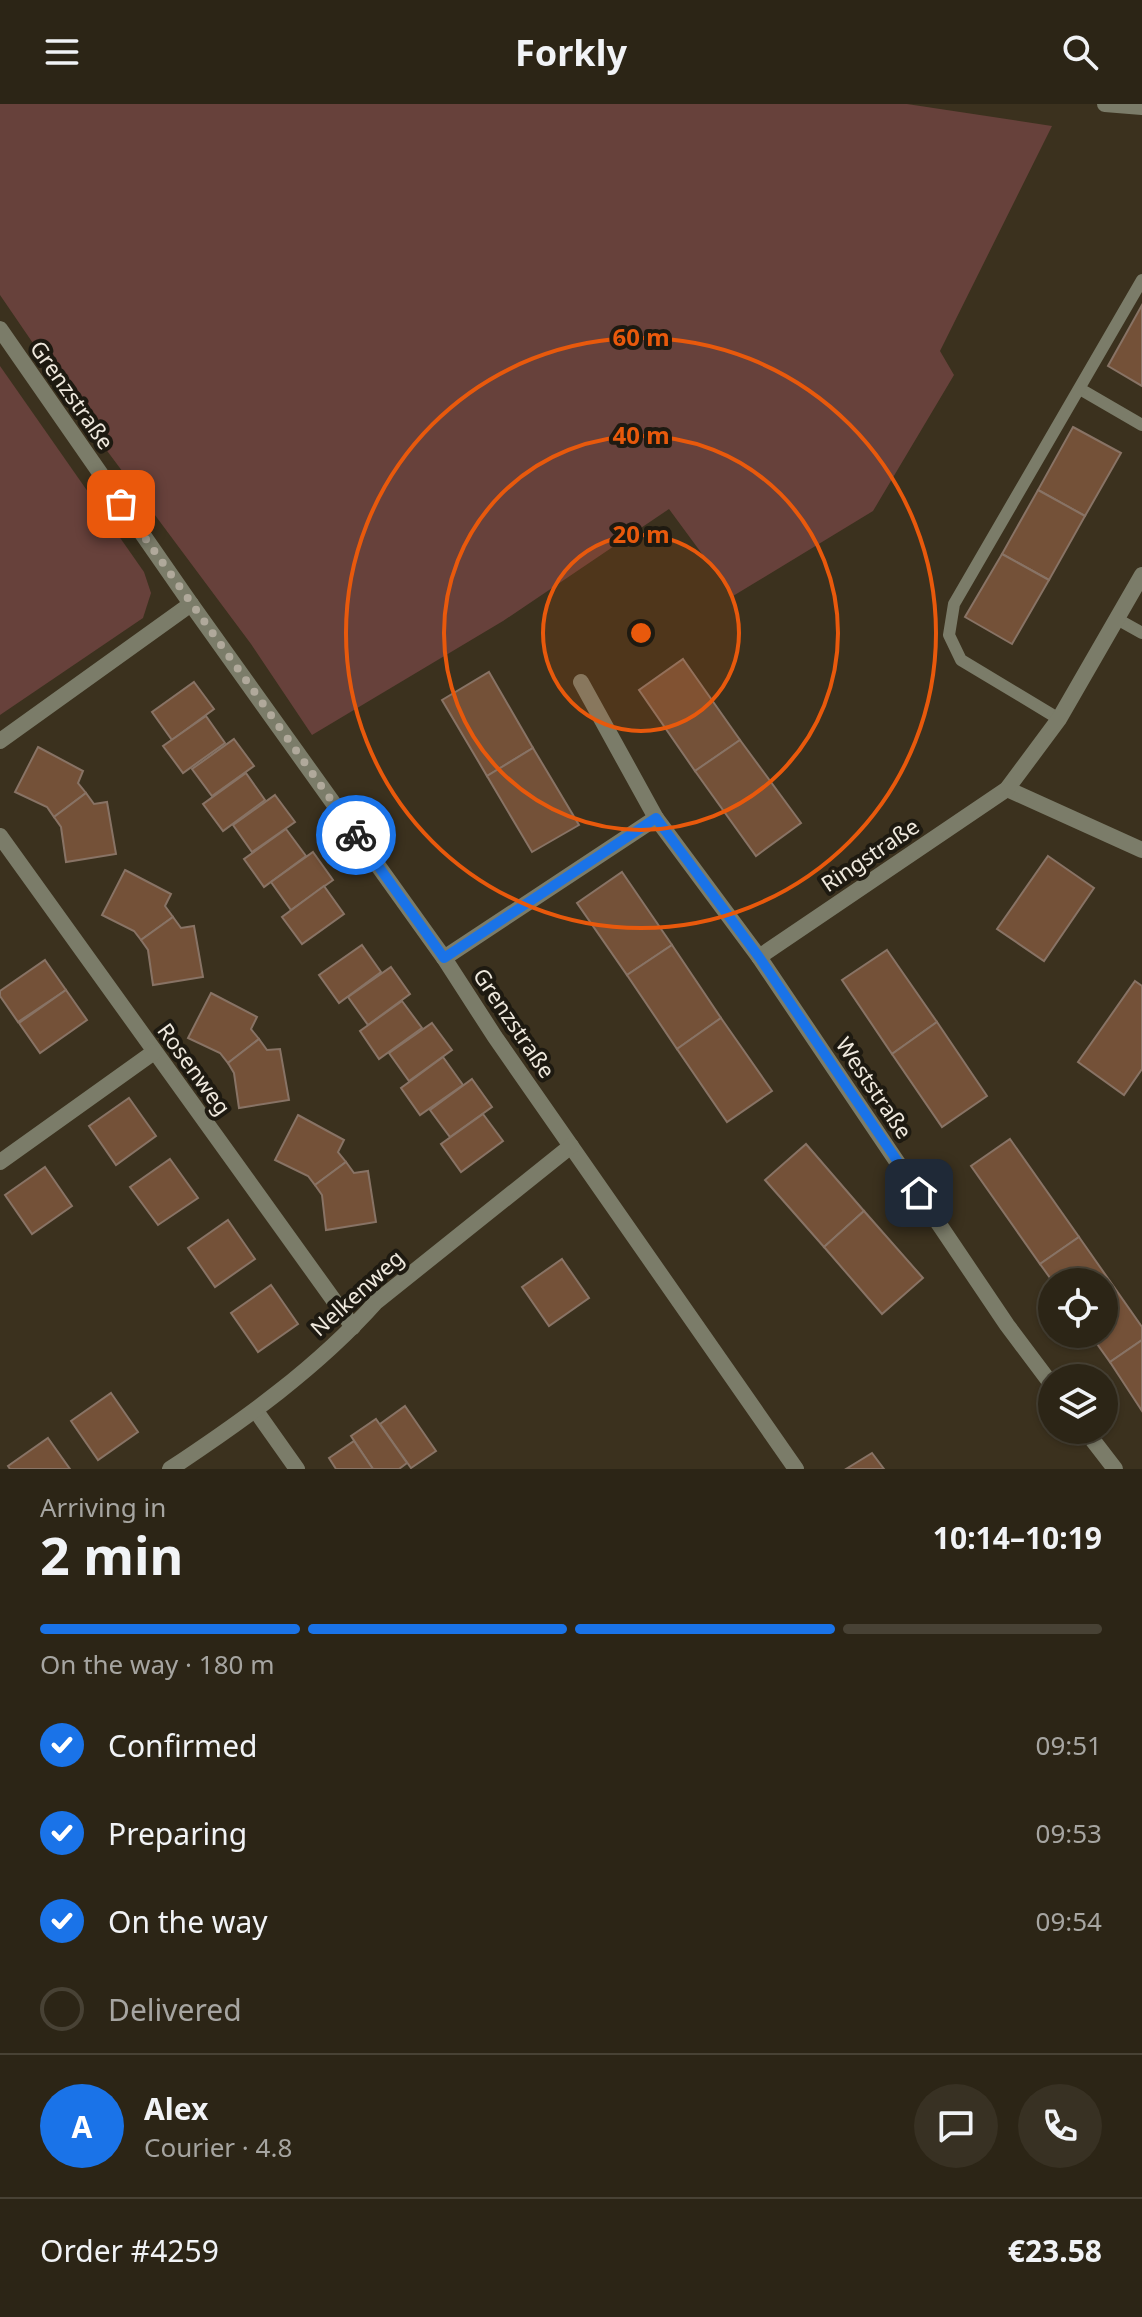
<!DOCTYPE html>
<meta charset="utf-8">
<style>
body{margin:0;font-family:"Noto Sans",sans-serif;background:#383123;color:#f1f3f6;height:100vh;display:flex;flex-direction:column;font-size:30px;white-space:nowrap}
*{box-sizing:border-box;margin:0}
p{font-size:26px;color:#a6a5a1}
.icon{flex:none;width:44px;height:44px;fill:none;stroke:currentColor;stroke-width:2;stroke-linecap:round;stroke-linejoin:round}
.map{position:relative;height:1365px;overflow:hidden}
.details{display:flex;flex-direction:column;background:#2c2516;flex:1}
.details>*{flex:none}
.buttons{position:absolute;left:1038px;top:1164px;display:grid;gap:16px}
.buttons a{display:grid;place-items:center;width:80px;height:80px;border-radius:50%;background:#2c2516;box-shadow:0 2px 6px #0004,0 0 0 2px #484235;font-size:40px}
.pin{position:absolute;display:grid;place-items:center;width:68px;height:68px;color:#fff;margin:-34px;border-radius:16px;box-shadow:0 4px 12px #0006}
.courier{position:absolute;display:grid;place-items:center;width:80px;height:80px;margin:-40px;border:6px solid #1a73e8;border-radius:50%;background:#fff;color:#222;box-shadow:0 2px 10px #0007}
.overview em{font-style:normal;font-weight:700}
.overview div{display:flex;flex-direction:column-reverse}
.overview{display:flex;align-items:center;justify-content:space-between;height:136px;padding:0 40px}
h1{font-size:52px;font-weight:700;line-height:60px}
.bar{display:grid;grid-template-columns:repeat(4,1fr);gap:12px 8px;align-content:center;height:96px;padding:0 40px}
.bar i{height:10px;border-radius:6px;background:#484235}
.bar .selected{background:#1a73e8}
.bar p{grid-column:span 4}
.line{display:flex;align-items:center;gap:20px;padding:0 40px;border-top:2px solid #484235}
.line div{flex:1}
.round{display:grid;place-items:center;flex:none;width:84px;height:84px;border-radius:42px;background:#383123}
ol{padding:0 40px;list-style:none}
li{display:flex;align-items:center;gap:24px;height:88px}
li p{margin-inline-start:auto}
li .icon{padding:8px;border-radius:50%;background:#1a73e8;color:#fff;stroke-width:4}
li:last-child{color:#a6a5a1}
li i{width:44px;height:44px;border:4px solid #484235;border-radius:50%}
header{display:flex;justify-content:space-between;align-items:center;height:104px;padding:0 40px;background:#2c2516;font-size:36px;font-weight:700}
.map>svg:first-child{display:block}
</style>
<header><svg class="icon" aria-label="menu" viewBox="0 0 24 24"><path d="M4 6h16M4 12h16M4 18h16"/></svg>Forkly<svg class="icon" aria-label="search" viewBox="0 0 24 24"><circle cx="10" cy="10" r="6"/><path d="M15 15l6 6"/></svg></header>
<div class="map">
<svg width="1142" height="1365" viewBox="0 0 1142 1365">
<rect width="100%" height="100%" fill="#3b311e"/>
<g fill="#67413b">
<path d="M 0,0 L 907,0 L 1052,22 L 940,247 L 954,271 L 873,407 L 733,492 L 669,405 L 503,517 L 312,631 L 251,540 L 102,340 L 0,191 Z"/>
<path d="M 0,262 L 144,468 L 151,489 L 143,514 L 0,611 Z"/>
</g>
<g fill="#745138" stroke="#887365" stroke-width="2">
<path d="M 1142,201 L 1142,282 L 1108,262 Z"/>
<path d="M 1073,323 L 1121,349 L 1085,412 L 1038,386 Z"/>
<path d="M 1038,386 L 1085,412 L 1049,476 L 1002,450 Z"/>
<path d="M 1002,450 L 1049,476 L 1012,540 L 965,513 Z"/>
<path d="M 683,555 L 740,636 L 695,667 L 639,586 Z"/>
<path d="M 489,568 L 533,644 L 487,672 L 442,596 Z"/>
<path d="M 194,578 L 214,605 L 172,636 L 152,608 Z"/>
<path d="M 206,612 L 225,639 L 183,669 L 163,642 Z"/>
<path d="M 234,635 L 254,662 L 212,692 L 192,665 Z"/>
<path d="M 740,636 L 801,719 L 756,752 L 695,667 Z"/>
<path d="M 38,643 L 83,667 L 78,679 L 86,689 L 54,713 L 47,703 L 15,688 Z"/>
<path d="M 533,644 L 579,721 L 532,748 L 487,672 Z"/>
<path d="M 246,669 L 265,696 L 223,727 L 203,700 Z"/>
<path d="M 86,689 L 94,700 L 107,698 L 116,750 L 66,758 L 61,723 L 54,713 Z"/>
<path d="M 275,691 L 295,718 L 252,748 L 233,721 Z"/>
<path d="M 286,725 L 306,752 L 264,783 L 244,755 Z"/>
<path d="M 313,748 L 333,776 L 291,806 L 271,778 Z"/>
<path d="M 1048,752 L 1094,784 L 1044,857 L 997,825 Z"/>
<path d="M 125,766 L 171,790 L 165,802 L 173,813 L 141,836 L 134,827 L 102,811 Z"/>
<path d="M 622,768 L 672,841 L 627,871 L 577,799 Z"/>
<path d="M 324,782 L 344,810 L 302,840 L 282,813 Z"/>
<path d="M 173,813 L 181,824 L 194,822 L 203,873 L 153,881 L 148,846 L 141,836 Z"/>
<path d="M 362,841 L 381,868 L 339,899 L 319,871 Z"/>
<path d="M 672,841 L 721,914 L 677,945 L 627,871 Z"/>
<path d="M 887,846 L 937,918 L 892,950 L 842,876 Z"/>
<path d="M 45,856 L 66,886 L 18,918 L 0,892 L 0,887 Z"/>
<path d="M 391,863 L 410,890 L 368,921 L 348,893 Z"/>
<path d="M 1135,877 L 1142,882 L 1142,965 L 1124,991 L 1078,958 Z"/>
<path d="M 66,886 L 87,916 L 40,949 L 19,919 Z"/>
<path d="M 211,889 L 257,913 L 251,925 L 259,935 L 228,959 L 220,949 L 188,934 Z"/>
<path d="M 402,897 L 422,924 L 379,955 L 360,927 Z"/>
<path d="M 721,914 L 772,987 L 727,1018 L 677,945 Z"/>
<path d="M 937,918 L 987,992 L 942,1023 L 892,950 Z"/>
<path d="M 432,919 L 452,946 L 409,977 L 389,949 Z"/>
<path d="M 259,935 L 267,946 L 280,945 L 289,996 L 239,1004 L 234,969 L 228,959 Z"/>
<path d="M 443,953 L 463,981 L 420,1011 L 401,984 Z"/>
<path d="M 472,975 L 492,1003 L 450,1033 L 430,1006 Z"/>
<path d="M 129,994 L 156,1032 L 116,1061 L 89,1022 Z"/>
<path d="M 483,1010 L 503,1037 L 461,1068 L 441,1040 Z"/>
<path d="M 298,1011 L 344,1036 L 338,1048 L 346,1058 L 315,1081 L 308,1072 L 275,1056 Z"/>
<path d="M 1010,1035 L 1079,1133 L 1040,1160 L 971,1062 Z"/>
<path d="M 806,1040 L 864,1107 L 824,1143 L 765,1076 Z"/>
<path d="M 170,1055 L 198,1094 L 158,1121 L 130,1083 Z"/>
<path d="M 346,1058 L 354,1069 L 368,1067 L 376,1118 L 326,1126 L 322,1091 L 315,1081 Z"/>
<path d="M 45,1063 L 72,1102 L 32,1130 L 5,1091 Z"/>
<path d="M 864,1107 L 923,1174 L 882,1210 L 824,1143 Z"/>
<path d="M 228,1116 L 255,1155 L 215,1183 L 188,1144 Z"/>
<path d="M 1079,1133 L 1142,1223 L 1142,1236 L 1110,1258 L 1090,1230 L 1104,1230 L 1104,1178 L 1053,1178 L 1040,1160 Z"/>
<path d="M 562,1155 L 589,1194 L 549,1222 L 522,1183 Z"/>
<path d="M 271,1181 L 298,1220 L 258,1248 L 231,1209 Z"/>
<path d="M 1142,1236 L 1142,1307 L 1110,1258 Z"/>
<path d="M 111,1289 L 138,1328 L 98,1356 L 71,1317 Z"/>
<path d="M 405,1302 L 436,1347 L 411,1364 L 380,1320 Z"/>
<path d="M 376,1315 L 407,1359 L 399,1365 L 373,1365 L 351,1332 Z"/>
<path d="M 48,1334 L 70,1365 L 10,1365 L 8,1362 Z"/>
<path d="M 354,1337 L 373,1365 L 336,1365 L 329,1354 Z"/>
<path d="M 872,1349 L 884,1365 L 846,1365 Z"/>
</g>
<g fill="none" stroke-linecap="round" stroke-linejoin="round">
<g stroke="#7b7c69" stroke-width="12">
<path d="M 1080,285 L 1142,321"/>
<path d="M 1117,515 L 1142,529"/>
<path d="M 1059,615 L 961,556 L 949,531 L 954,500 L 1142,176"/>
</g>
<g stroke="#7b7c69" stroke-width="16">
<path d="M 1105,0 L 1142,3"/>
<path d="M 0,225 L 191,500 L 444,854 L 495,933 L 796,1365"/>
<path d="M 581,578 L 656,714 L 759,853 L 1007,1221 L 1052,1281"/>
<path d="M 0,637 L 191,500"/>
<path d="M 1007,685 L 1142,746"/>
<path d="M 0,732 L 353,1223"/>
<path d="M 759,853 L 1007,685 L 1059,615 L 1142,471"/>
<path d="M 444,854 L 656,714"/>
<path d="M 0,1058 L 154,948"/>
<path d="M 256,1307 L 297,1365"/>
<path d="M 1085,1326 L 1115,1365"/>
<path d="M 170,1365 C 244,1316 317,1264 376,1198 L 571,1042"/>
</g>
</g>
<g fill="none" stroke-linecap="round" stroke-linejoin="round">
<path stroke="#b0a99b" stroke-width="8" stroke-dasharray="0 14.4" d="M 121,400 L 356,731"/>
<path stroke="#1a73e8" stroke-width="10" d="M 356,731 L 444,854 L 656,714 L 759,853 L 919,1089"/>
</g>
<circle cx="641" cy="529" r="98" fill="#e8590c" fill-opacity=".12"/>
<g fill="none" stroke="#e8590c" stroke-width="4">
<circle cx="641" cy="529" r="98"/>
<circle cx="641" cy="529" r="197"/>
<circle cx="641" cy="529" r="295"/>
</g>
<g text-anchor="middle" stroke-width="8" stroke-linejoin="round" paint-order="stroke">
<g font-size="22" fill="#efe9de" stroke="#1e1a11">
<text transform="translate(72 291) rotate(55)" y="8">Grenzstraße</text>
<text transform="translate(870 751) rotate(-34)" y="8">Ringstraße</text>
<text transform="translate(514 919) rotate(56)" y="8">Grenzstraße</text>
<text transform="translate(194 965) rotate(54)" y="8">Rosenweg</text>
<text transform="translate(874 984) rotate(56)" y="8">Weststraße</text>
<text transform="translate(357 1189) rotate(-42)" y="8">Nelkenweg</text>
</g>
</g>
<circle cx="641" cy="529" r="12" fill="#e8590c" stroke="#1e1a11" stroke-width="4"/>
<g font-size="24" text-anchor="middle" font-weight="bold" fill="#e8590c" stroke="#1e1a11" stroke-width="8" stroke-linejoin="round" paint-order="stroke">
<text x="641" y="242">60 m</text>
<text x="641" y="340">40 m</text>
<text x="641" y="439">20 m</text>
</g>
</svg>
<div class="buttons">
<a><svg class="icon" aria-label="locate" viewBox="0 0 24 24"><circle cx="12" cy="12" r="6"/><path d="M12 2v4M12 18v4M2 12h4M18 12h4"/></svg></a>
<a><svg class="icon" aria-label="layers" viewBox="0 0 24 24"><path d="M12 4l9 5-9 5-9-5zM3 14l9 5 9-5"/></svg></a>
</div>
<div class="pin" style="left:121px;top:400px;background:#ea580c"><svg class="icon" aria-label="bag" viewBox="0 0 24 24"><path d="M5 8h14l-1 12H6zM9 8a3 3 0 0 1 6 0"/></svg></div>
<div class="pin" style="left:919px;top:1089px;background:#1f2937"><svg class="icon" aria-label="home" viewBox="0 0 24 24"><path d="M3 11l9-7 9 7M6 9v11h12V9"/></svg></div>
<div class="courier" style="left:356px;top:731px"><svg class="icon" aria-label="bike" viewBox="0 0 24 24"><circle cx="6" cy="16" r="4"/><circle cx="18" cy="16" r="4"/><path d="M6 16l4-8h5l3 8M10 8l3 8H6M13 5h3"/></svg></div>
</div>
<section class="details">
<div class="overview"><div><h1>2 min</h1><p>Arriving in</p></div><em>10:14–10:19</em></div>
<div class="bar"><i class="selected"></i><i class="selected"></i><i class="selected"></i><i></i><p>On the way · 180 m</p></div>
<ol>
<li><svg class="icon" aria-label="check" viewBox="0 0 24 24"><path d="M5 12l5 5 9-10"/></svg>Confirmed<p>09:51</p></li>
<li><svg class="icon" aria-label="check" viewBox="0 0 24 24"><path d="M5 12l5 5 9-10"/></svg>Preparing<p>09:53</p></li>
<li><svg class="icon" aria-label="check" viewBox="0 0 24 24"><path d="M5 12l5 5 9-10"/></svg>On the way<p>09:54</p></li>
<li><i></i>Delivered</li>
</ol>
<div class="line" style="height:144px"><b class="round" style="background:#1a73e8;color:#fff">A</b><div><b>Alex</b><p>Courier · 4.8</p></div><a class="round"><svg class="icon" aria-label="chat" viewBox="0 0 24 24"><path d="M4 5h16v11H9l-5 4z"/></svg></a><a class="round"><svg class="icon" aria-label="phone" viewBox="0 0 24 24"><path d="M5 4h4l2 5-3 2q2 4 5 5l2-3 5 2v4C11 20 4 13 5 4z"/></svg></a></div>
<div class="line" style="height:104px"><div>Order #4259</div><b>€23.58</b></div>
</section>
